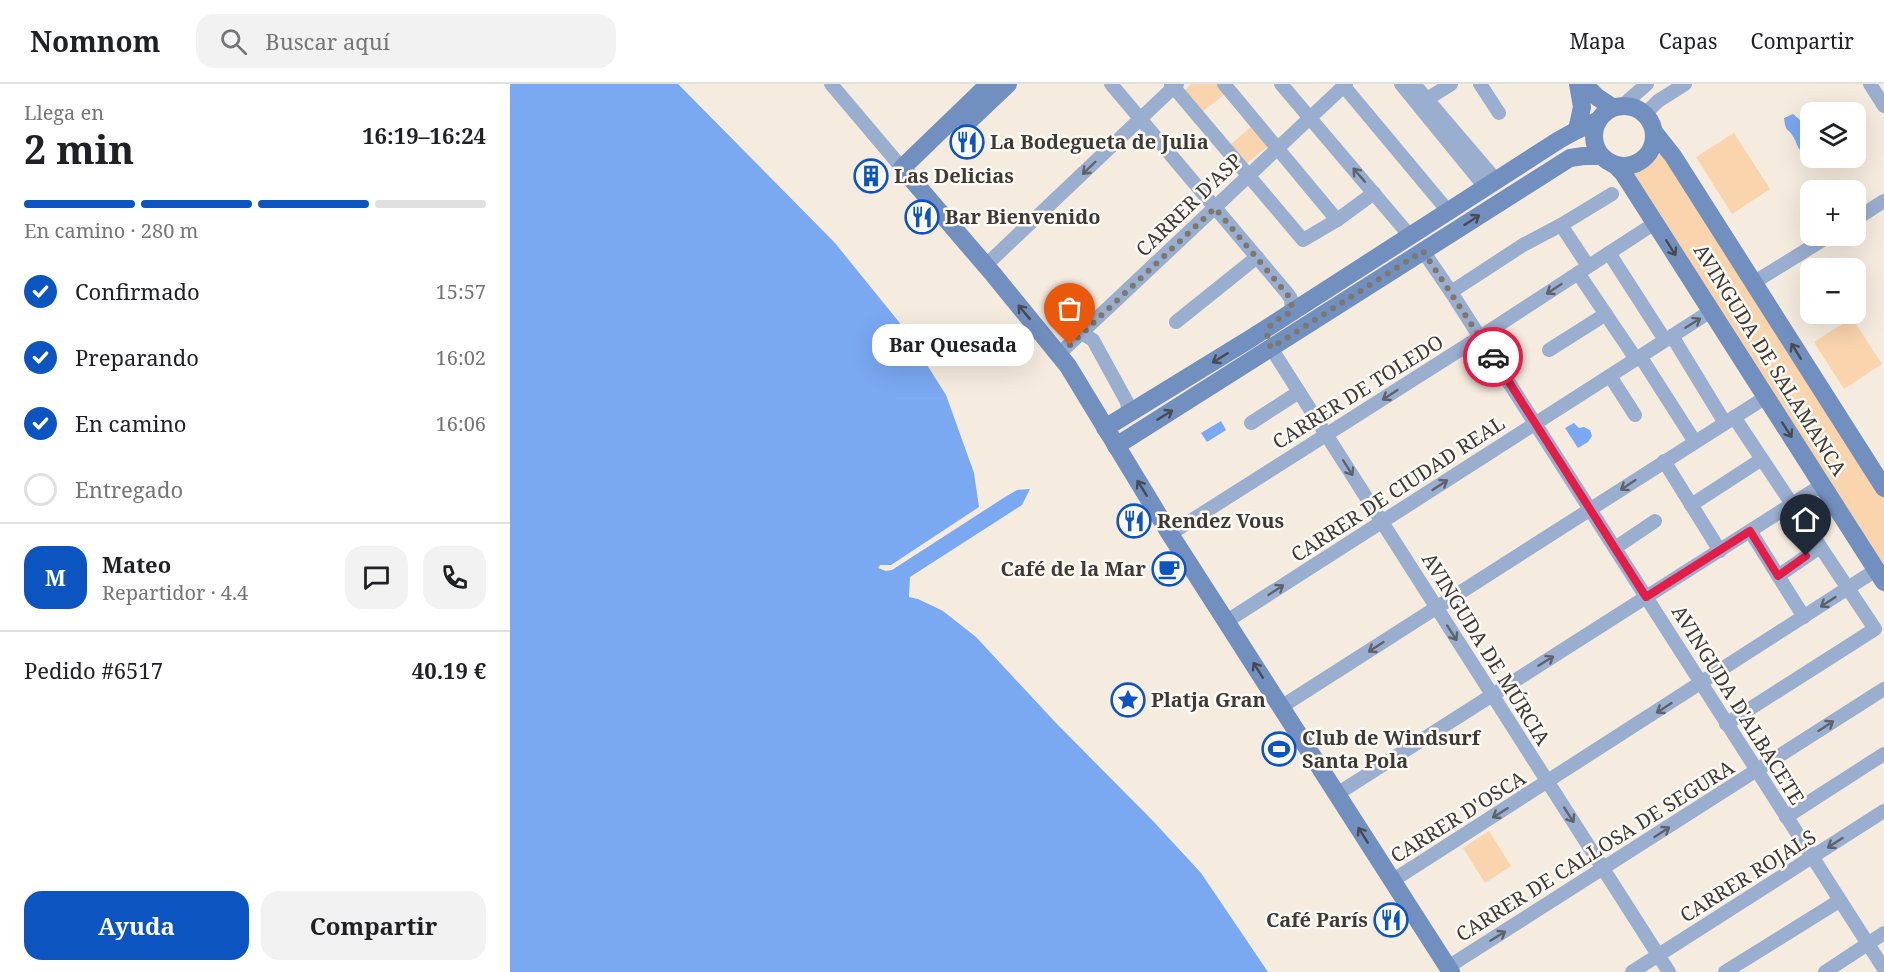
<!DOCTYPE html>
<html lang="es">
<meta charset="utf-8">
<style>
body{margin:0;font-family:"Noto Serif",serif;background:#f2f2f2;color:#202124;height:100vh;display:flex;flex-direction:column;font-size:22px;white-space:nowrap}
*{box-sizing:border-box;margin:0}
p{font-size:20px;color:#757577}
.icon{flex:none;width:33px;height:33px;fill:none;stroke:currentColor;stroke-width:2;stroke-linecap:round;stroke-linejoin:round}
.map{position:relative;flex:1;overflow:hidden}
.drawer{display:flex;flex-direction:column;background:#fff;width:510px}
.drawer>*{flex:none}
.controls{position:absolute;left:1290px;top:18px;display:grid;gap:12px}
.controls a{display:grid;place-items:center;width:66px;height:66px;border-radius:12px;background:#fff;box-shadow:0 6px 24px #0002;font-size:30px}
.pin{position:absolute;display:grid;place-items:center;width:51px;height:51px;color:#fff;margin:-62px -26px;border-radius:50% 50% 50% 0;rotate:-45deg;box-shadow:0 0 6px #0007}
.pin .icon{rotate:45deg}
.courier{position:absolute;display:grid;place-items:center;width:60px;height:60px;margin:-30px;border:4px solid #e11d48;border-radius:50%;background:#fff;color:#222;box-shadow:0 2px 8px #0007}
.bubble{position:absolute;height:42px;border-radius:18px;background:#fff;box-shadow:0 6px 24px #0002;font-size:20px;font-weight:700;line-height:42px;text-align:center}
.head em{font-style:normal;font-weight:700}
.head div{display:flex;flex-direction:column-reverse}
.head{display:flex;align-items:center;justify-content:space-between;height:102px;padding:0 24px}
h1{font-size:39px;font-weight:700;line-height:45px}
.bar{display:grid;grid-template-columns:repeat(4,1fr);gap:9px 6px;align-content:center;height:72px;padding:0 24px}
.bar i{height:8px;border-radius:4px;background:#e0e0e0}
.bar .active{background:#0c55c0}
.bar p{grid-column:span 4}
.line{display:flex;align-items:center;gap:15px;padding:0 24px;border-top:2px solid #e0e0e0}
.line div{flex:1}
.round{display:grid;place-items:center;flex:none;width:63px;height:63px;border-radius:18px;background:#f2f2f2}
ol{padding:0 24px;list-style:none}
li{display:flex;align-items:center;gap:18px;height:66px}
li p{margin-inline-start:auto}
li .icon{padding:6px;border-radius:50%;background:#0c55c0;color:#fff;stroke-width:4}
li:last-child{color:#757577}
li i{width:33px;height:33px;border:3px solid #e0e0e0;border-radius:50%}
.cta{display:flex;gap:12px;margin-top:auto;padding:12px 24px}
.cta a{flex:1;height:69px;border-radius:18px;background:#0c55c0;color:#fff;font-size:24px;font-weight:700;line-height:69px;text-align:center}
.cta a+a{background:#f2f2f2;color:#202124}
header{display:flex;align-items:center;gap:36px;box-sizing:border-box;height:84px;padding:0 30px;background:#fff;border-bottom:2px solid #e0e0e0}
header strong{font-size:28px}
nav{display:flex;gap:33px;margin-inline-start:auto;font-size:21px}
.search{width:420px;height:54px;background:#f2f2f2;display:flex;align-items:center;gap:15px;box-sizing:border-box;padding:0 21px;border-radius:18px;color:#757577;font-size:22px}
main{display:flex;flex:1;min-height:0}
.map>svg:first-child{display:block}
</style>
<header>
<strong>Nomnom</strong>
<div class="search"><svg class="icon" aria-label="search" viewBox="0 0 24 24"><circle cx="10" cy="10" r="6"/><path d="M15 15l6 6"/></svg>Buscar aquí</div>
<nav><a>Mapa</a><a>Capas</a><a>Compartir</a></nav>
</header>
<main>
<section class="drawer">
<div class="head"><div><h1>2 min</h1><p>Llega en</p></div><em>16:19–16:24</em></div>
<div class="bar"><i class="active"></i><i class="active"></i><i class="active"></i><i></i><p>En camino · 280 m</p></div>
<ol>
<li><svg class="icon" aria-label="check" viewBox="0 0 24 24"><path d="M5 12l5 5 9-10"/></svg>Confirmado<p>15:57</p></li>
<li><svg class="icon" aria-label="check" viewBox="0 0 24 24"><path d="M5 12l5 5 9-10"/></svg>Preparando<p>16:02</p></li>
<li><svg class="icon" aria-label="check" viewBox="0 0 24 24"><path d="M5 12l5 5 9-10"/></svg>En camino<p>16:06</p></li>
<li><i></i>Entregado</li>
</ol>
<div class="line" style="height:108px"><b class="round" style="background:#0c55c0;color:#fff">M</b><div><b>Mateo</b><p>Repartidor · 4.4</p></div><a class="round"><svg class="icon" aria-label="chat" viewBox="0 0 24 24"><path d="M4 5h16v11H9l-5 4z"/></svg></a><a class="round"><svg class="icon" aria-label="phone" viewBox="0 0 24 24"><path d="M5 4h4l2 5-3 2q2 4 5 5l2-3 5 2v4C11 20 4 13 5 4z"/></svg></a></div>
<div class="line" style="height:78px"><div>Pedido #6517</div><b>40.19 €</b></div>
<div class="cta"><a>Ayuda</a><a>Compartir</a></div>
</section>
<div class="map">
<svg width="1374" height="888" viewBox="0 0 1374 888">
<rect width="100%" height="100%" fill="#f6ebdf"/>
<g fill="#f9d4ad">
<path d="M 681,0 L 707,0 L 715,10 L 692,28 L 674,7 Z"/>
<path d="M 742,42 L 759,61 L 736,80 L 720,61 Z"/>
<path d="M 1224,49 L 1260,105 L 1222,130 L 1186,73 Z"/>
<path d="M 1152,63 L 1374,411 L 1374,490 L 1120,90 L 1139,81 Z"/>
<path d="M 1342,234 L 1372,280 L 1334,305 L 1304,258 Z"/>
<path d="M 979,747 L 1001,782 L 975,799 L 953,764 Z"/>
</g>
<g fill="#7aa8f1">
<path d="M 0,0 L 168,0 L 325,159 L 393,243 L 436,311 L 464,389 L 469,423 L 381,481 L 370,481 L 368,484 L 376,487 L 382,486 L 495,413 L 507,406 L 520,405 L 512,421 L 400,493 L 399,513 L 408,515 L 433,527 L 466,553 L 546,639 L 644,738 L 691,789 L 758,888 L 0,888 Z"/>
<path d="M 1283,30 L 1290,36 L 1293,42 L 1297,41 L 1300,43 L 1298,50 L 1300,53 L 1300,66 C 1288,71 1289,63 1284,54 C 1278,42 1276,51 1274,34 Z"/>
<path d="M 711,337 L 716,346 L 697,358 L 691,349 Z"/>
<path d="M 1064,339 L 1069,344 L 1074,343 L 1080,346 L 1082,352 L 1078,358 L 1068,364 L 1055,344 Z"/>
</g>
<g fill="none" stroke-linecap="round" stroke-linejoin="round">
<g stroke="#9aaecf" stroke-width="14">
<path d="M 321,0 L 392,84"/>
<path d="M 601,0 L 777,209 L 781,215 L 782,227"/>
<path d="M 661,0 L 793,156 L 827,136 L 864,109"/>
<path d="M 714,0 L 827,136"/>
<path d="M 771,0 L 900,152"/>
<path d="M 832,0 L 938,127"/>
<path d="M 891,0 L 975,103"/>
<path d="M 904,0 L 986,96"/>
<path d="M 970,0 L 989,29"/>
<path d="M 1360,0 L 1374,22"/>
<path d="M 916,14 L 922,12 L 941,0"/>
<path d="M 1113,21 L 1137,0"/>
<path d="M 1135,30 L 1148,17 L 1175,0"/>
<path d="M 1346,135 L 1374,117"/>
<path d="M 1051,141 L 1078,182"/>
<path d="M 913,167 L 941,208 L 1374,885"/>
<path d="M 1099,169 L 1155,256"/>
<path d="M 475,182 L 667,0"/>
<path d="M 1068,189 L 1126,275"/>
<path d="M 1243,199 L 1319,152"/>
<path d="M 941,208 L 1013,161 L 1051,141 L 1102,110"/>
<path d="M 666,238 L 747,173"/>
<path d="M 573,250 L 583,256 L 617,318 L 619,331"/>
<path d="M 1162,252 L 1215,339"/>
<path d="M 761,264 L 1159,888"/>
<path d="M 1039,266 L 1096,230"/>
<path d="M 549,270 L 836,0"/>
<path d="M 1130,272 L 1185,358"/>
<path d="M 1100,292 L 1125,331"/>
<path d="M 741,339 L 789,308"/>
<path d="M 1154,377 L 1210,467"/>
<path d="M 1181,421 L 1252,375"/>
<path d="M 1240,447 L 1294,533"/>
<path d="M 660,450 L 970,253 L 1145,139"/>
<path d="M 1105,464 L 1145,437"/>
<path d="M 1268,492 L 1310,463"/>
<path d="M 717,537 L 1201,227"/>
<path d="M 771,623 L 1256,313"/>
<path d="M 1216,640 L 1365,545 L 1224,333"/>
<path d="M 827,710 L 1312,401"/>
<path d="M 1276,733 L 1374,670"/>
<path d="M 882,797 L 1366,486"/>
<path d="M 938,883 L 1374,605"/>
<path d="M 1122,888 L 1374,727"/>
<path d="M 1215,888 L 1329,817"/>
<path d="M 1315,888 L 1374,849"/>
</g>
<g stroke="#718fbf" stroke-width="18">
<path d="M 479,0 L 392,84 L 483,190 L 558,282 L 660,450 L 941,888"/>
<path d="M 1074,0 L 1087,13 L 1102,23"/>
<circle cx="1114" cy="52" r="30"/>
<path d="M 457,39 L 498,0"/>
<path d="M 1067,46 L 1072,23 L 1068,0"/>
<path d="M 1144,48 L 1163,72 L 1374,404"/>
<path d="M 1105,81 L 1113,89 L 1145,139 L 1374,498"/>
<path d="M 595,344 L 740,255 L 1049,56 L 1067,46 L 1087,37"/>
<path d="M 606,362 L 1060,74 L 1074,72 L 1091,72"/>
</g>
</g>
<defs><path id="oneway-shaft" d="M-6 0H5M1.5-3L5.5 0L1.5 3" fill="none" stroke-width="1.6" stroke-linecap="round" stroke-linejoin="round" transform="scale(1.5)"/></defs>
<g stroke="#5e626b">
<use href="#oneway-shaft" transform="translate(579 84) rotate(136)"/>
<use href="#oneway-shaft" transform="translate(849 91) rotate(-131)"/>
<use href="#oneway-shaft" transform="translate(1044 205) rotate(147)"/>
<use href="#oneway-shaft" transform="translate(1183 239) rotate(-32)"/>
<use href="#oneway-shaft" transform="translate(880 311) rotate(147)"/>
<use href="#oneway-shaft" transform="translate(838 384) rotate(58)"/>
<use href="#oneway-shaft" transform="translate(930 401) rotate(-33)"/>
<use href="#oneway-shaft" transform="translate(1118 401) rotate(146)"/>
<use href="#oneway-shaft" transform="translate(766 506) rotate(-33)"/>
<use href="#oneway-shaft" transform="translate(1318 518) rotate(147)"/>
<use href="#oneway-shaft" transform="translate(942 549) rotate(57)"/>
<use href="#oneway-shaft" transform="translate(866 563) rotate(147)"/>
<use href="#oneway-shaft" transform="translate(1036 577) rotate(-32)"/>
<use href="#oneway-shaft" transform="translate(1154 624) rotate(147)"/>
<use href="#oneway-shaft" transform="translate(1316 642) rotate(-33)"/>
<use href="#oneway-shaft" transform="translate(990 729) rotate(148)"/>
<use href="#oneway-shaft" transform="translate(1059 731) rotate(57)"/>
<use href="#oneway-shaft" transform="translate(1152 748) rotate(-33)"/>
<use href="#oneway-shaft" transform="translate(1325 759) rotate(147)"/>
<use href="#oneway-shaft" transform="translate(988 852) rotate(-32)"/>
</g>
<g stroke="#484a51">
<use href="#oneway-shaft" transform="translate(962 136) rotate(-33)"/>
<use href="#oneway-shaft" transform="translate(1161 164) rotate(58)"/>
<use href="#oneway-shaft" transform="translate(514 228) rotate(-130)"/>
<use href="#oneway-shaft" transform="translate(1286 267) rotate(-122)"/>
<use href="#oneway-shaft" transform="translate(710 274) rotate(148)"/>
<use href="#oneway-shaft" transform="translate(655 331) rotate(-32)"/>
<use href="#oneway-shaft" transform="translate(1277 346) rotate(57)"/>
<use href="#oneway-shaft" transform="translate(632 404) rotate(-122)"/>
<use href="#oneway-shaft" transform="translate(748 586) rotate(-122)"/>
<use href="#oneway-shaft" transform="translate(853 751) rotate(-122)"/>
</g>
<g fill="none" stroke-linecap="round" stroke-linejoin="round">
<path stroke="#7e7770" stroke-width="6" stroke-dasharray="0 10.8" d="M 560,261 L 705,124 L 781,215 L 782,227 C 765,238 750,241 761,264 L 913,167 L 983,273"/>
<path stroke="#e11d48" stroke-width="8" d="M 983,273 L 1136,513 L 1240,447 L 1268,492 L 1296,472"/>
</g>
<defs>
<g id="restaurant-ring" transform="scale(1.725)"><circle r="9.5" fill="#fefaf5" stroke="#0c55c0" stroke-width="1.5"/><path d="M-5-6h1v4h1v-4h1v4h1v-4h1v5L-1.5 .5V6h-2V.5L-5-1ZM5-6V6H3V1.5H1.5Q1.5-4 5-6Z" fill="#0c55c0"/></g>
<g id="building-ring" transform="scale(1.725)"><circle r="9.5" fill="#fefaf5" stroke="#0c55c0" stroke-width="1.5"/><path d="M-4-6H4V6H1V3H-1V6H-4ZM-2.5-4.3h1.7v1.8h-1.7ZM.8-4.3h1.7v1.8H.8ZM-2.5-1h1.7V.8h-1.7ZM.8-1h1.7V.8H.8Z" fill="#0c55c0"/></g>
<g id="cafe-ring" transform="scale(1.725)"><circle r="9.5" fill="#fefaf5" stroke="#0c55c0" stroke-width="1.5"/><path d="M-5.5-4.5H6V0H3Q3 3.5 0 3.5H-2.5Q-5.5 3.5-5.5 0ZM3-3.2v2h1.7v-2ZM-6 4.5H4V6H-6Z" fill="#0c55c0"/></g>
<g id="sight-ring" transform="scale(1.725)"><circle r="9.5" fill="#fefaf5" stroke="#0c55c0" stroke-width="1.5"/><path d="M0-6L1.8-2.2L6-1.7L2.9 1.2L3.7 5.4L0 3.3L-3.7 5.4L-2.9 1.2L-6-1.7L-1.8-2.2Z" fill="#0c55c0"/></g>
<g id="stadium-ring" transform="scale(1.725)"><circle r="9.5" fill="#fefaf5" stroke="#0c55c0" stroke-width="1.5"/><path d="M0-5a6.5 5 0 1 0 0 10a6.5 5 0 1 0 0-10ZM-3.5-1.8h7v3.6h-7Z" fill="#0c55c0"/></g>
</defs>
<g fill-rule="evenodd">
<use href="#restaurant-ring" x="457" y="58"/>
<use href="#building-ring" x="361" y="92"/>
<use href="#restaurant-ring" x="412" y="133"/>
<use href="#restaurant-ring" x="624" y="437"/>
<use href="#cafe-ring" x="659" y="485"/>
<use href="#sight-ring" x="618" y="616"/>
<use href="#stadium-ring" x="769" y="665"/>
<use href="#restaurant-ring" x="881" y="836"/>
</g>
<g text-anchor="middle" stroke-width="5" stroke-linejoin="round" paint-order="stroke">
<g font-size="20" font-weight="bold" fill="#3e3935" stroke="#fefaf5" text-anchor="start">
<text x="480" y="65">La Bodegueta de Julia</text>
<text x="384" y="99">Las Delicias</text>
<text x="435" y="140">Bar Bienvenido</text>
<text x="647" y="444">Rendez Vous</text>
<text x="636" y="492" text-anchor="end">Café de la Mar</text>
<text x="641" y="623">Platja Gran</text>
<text x="792" y="661">Club de Windsurf<tspan x="792" dy="23">Santa Pola</tspan></text>
<text x="858" y="843" text-anchor="end">Café París</text>
</g>
<g font-size="20" fill="#3e3935" stroke="#fefaf5">
<text transform="translate(679 121) rotate(-44)" y="7">CARRER D'ASP</text>
<text transform="translate(1260 276) rotate(58)" y="7">AVINGUDA DE SALAMANCA</text>
<text transform="translate(848 308) rotate(-32)" y="7">CARRER DE TOLEDO</text>
<text transform="translate(888 405) rotate(-33)" y="7">CARRER DE CIUDAD REAL</text>
<text transform="translate(976 565) rotate(58)" y="7">AVINGUDA DE MÚRCIA</text>
<text transform="translate(1228 621) rotate(58)" y="7">AVINGUDA D'ALBACETE</text>
<text transform="translate(948 733) rotate(-32)" y="7">CARRER D'OSCA</text>
<text transform="translate(1085 767) rotate(-32)" y="7">CARRER DE CALLOSA DE SEGURA</text>
<text transform="translate(1238 792) rotate(-32)" y="7">CARRER ROJALS</text>
</g>
</g>
</svg>
<div class="controls">
<a><svg class="icon" aria-label="layers" viewBox="0 0 24 24"><path d="M12 4l9 5-9 5-9-5zM3 14l9 5 9-5"/></svg></a>
<a>+</a>
<a>−</a>
</div>
<div class="pin" style="left:560px;top:261px;background:#ea580c"><svg class="icon" aria-label="bag" viewBox="0 0 24 24"><path d="M5 8h14l-1 12H6zM9 8a3 3 0 0 1 6 0"/></svg></div>
<div class="pin" style="left:1296px;top:472px;background:#1f2937"><svg class="icon" aria-label="home" viewBox="0 0 24 24"><path d="M3 11l9-7 9 7M6 9v11h12V9"/></svg></div>
<div class="courier" style="left:983px;top:273px"><svg class="icon" aria-label="car" viewBox="0 0 24 24"><path d="M5 17H2v-5l4-1 3-4h7l3 4 3 1v5h-3M9 17h6M6 11h13"/><circle cx="7" cy="17" r="2"/><circle cx="17" cy="17" r="2"/></svg></div>
<div class="bubble" style="left:362px;top:240px;width:162px">Bar Quesada</div>
</div>
</main>
